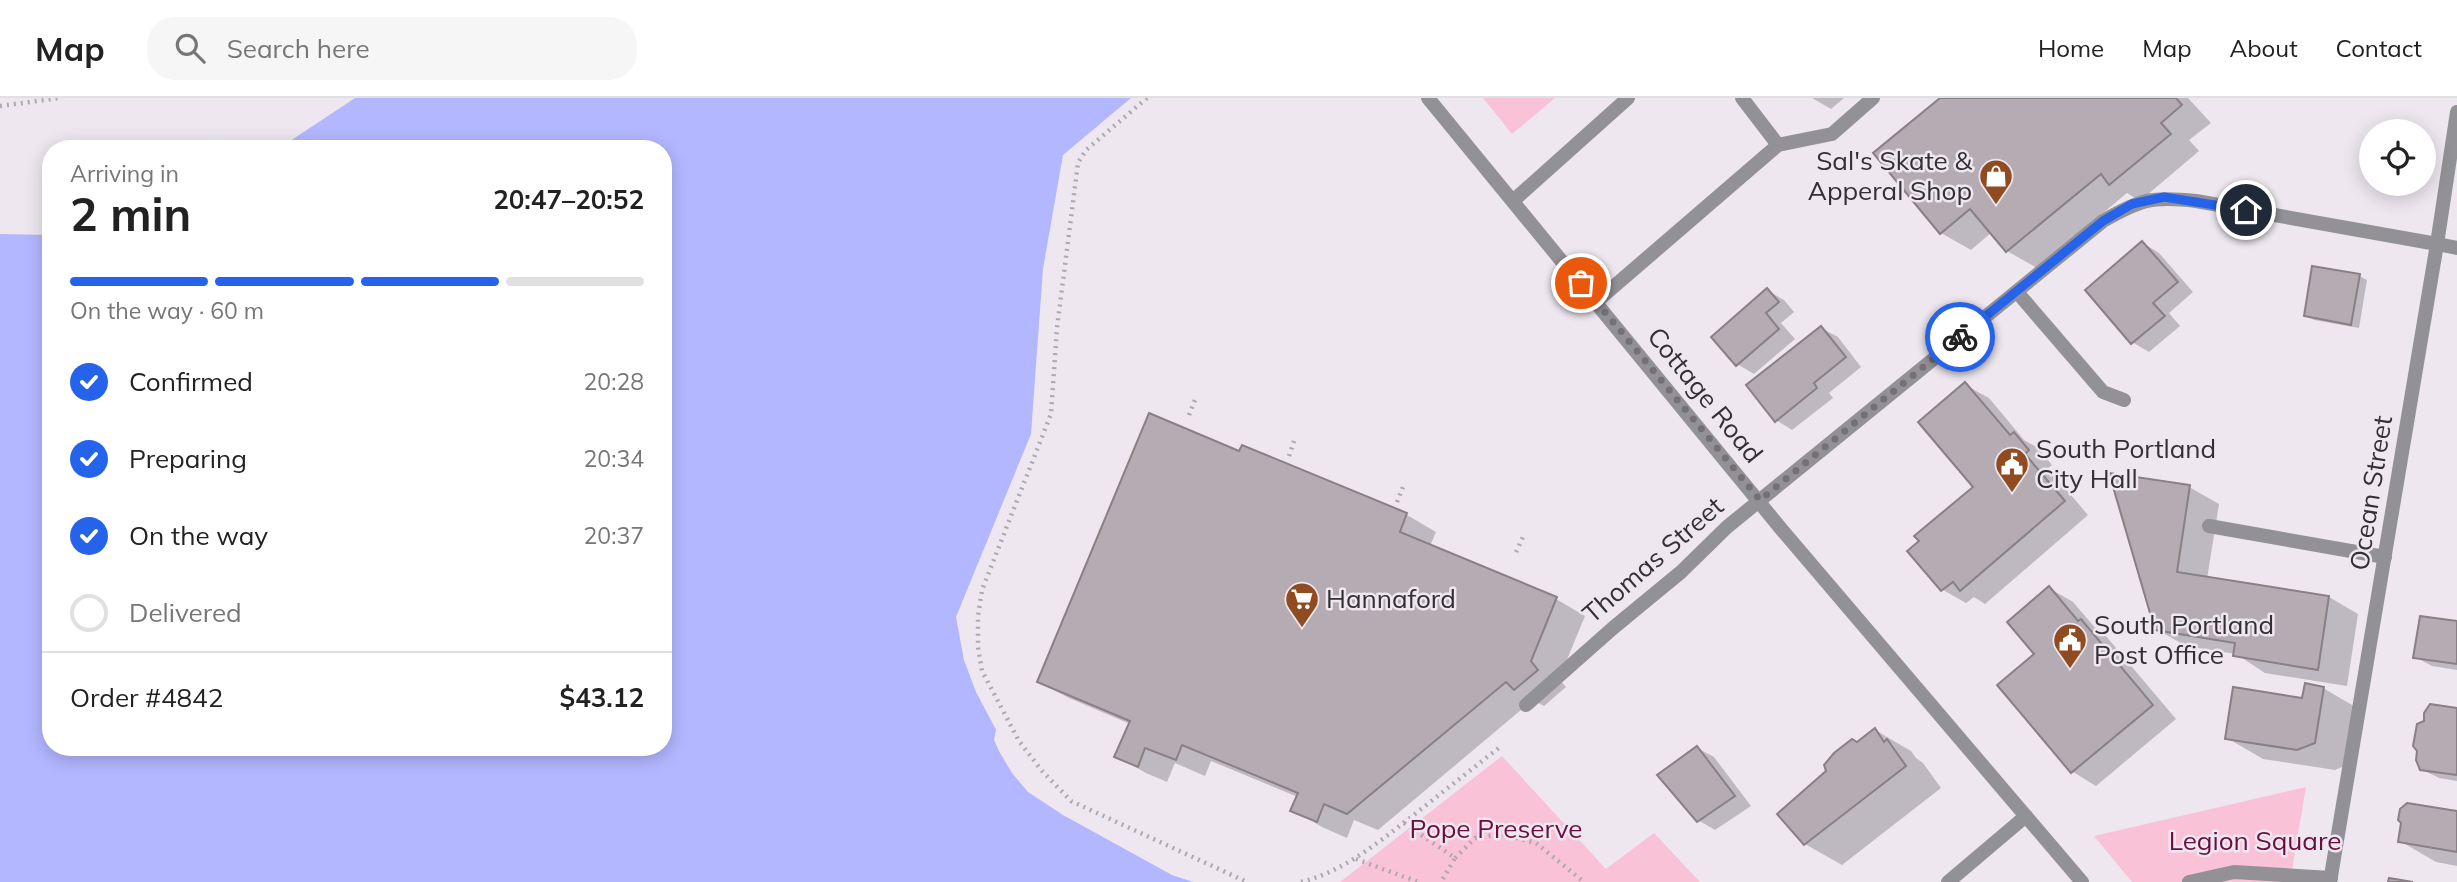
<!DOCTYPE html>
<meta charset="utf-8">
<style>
body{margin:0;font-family:Mulish,sans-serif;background:#f6f6f6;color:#222;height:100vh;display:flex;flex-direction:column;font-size:26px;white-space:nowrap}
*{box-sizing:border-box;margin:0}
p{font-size:23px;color:#767676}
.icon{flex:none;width:38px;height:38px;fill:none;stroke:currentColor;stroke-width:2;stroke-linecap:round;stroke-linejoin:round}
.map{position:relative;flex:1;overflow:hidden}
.sheet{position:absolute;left:42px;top:42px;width:630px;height:616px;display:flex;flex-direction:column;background:#fff;border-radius:28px;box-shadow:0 4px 18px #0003}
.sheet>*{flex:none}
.buttons{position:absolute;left:2359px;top:21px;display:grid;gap:14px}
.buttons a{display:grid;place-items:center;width:77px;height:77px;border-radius:50%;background:#fff;box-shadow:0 4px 18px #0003;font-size:35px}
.pin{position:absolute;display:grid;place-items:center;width:60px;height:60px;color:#fff;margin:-30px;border:4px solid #fff;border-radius:50%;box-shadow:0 2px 7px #0007}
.courier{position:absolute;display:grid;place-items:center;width:70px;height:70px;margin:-35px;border:5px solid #2563eb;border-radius:50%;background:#fff;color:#222;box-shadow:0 2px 9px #0007}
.summary em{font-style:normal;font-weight:700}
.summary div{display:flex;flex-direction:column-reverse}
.summary{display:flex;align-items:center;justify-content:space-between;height:119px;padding:0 28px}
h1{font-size:46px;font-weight:700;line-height:52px}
.bar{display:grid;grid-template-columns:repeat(4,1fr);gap:10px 7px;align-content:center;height:84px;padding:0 28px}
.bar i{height:9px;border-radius:5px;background:#e0e0e0}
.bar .active{background:#2563eb}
.bar p{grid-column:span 4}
.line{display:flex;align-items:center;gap:18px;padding:0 28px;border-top:2px solid #e0e0e0}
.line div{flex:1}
ol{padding:0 28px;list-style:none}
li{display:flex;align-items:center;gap:21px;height:77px}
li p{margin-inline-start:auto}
li .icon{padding:7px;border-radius:50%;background:#2563eb;color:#fff;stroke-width:4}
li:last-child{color:#767676}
li i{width:38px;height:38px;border:4px solid #e0e0e0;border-radius:50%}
header{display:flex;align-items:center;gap:42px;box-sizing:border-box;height:98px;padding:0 35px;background:#fff;border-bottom:2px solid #e0e0e0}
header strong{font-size:33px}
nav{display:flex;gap:38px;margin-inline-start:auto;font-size:24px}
.search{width:490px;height:63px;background:#f6f6f6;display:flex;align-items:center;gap:18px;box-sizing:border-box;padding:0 24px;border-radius:28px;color:#767676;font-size:26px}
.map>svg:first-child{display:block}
</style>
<header>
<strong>Map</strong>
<div class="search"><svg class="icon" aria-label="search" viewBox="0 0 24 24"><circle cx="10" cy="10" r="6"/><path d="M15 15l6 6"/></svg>Search here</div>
<nav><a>Home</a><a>Map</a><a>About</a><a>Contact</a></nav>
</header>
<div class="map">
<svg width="2457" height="784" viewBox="0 0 2457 784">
<rect width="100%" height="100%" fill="#eee7f0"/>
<g fill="#fac2d7">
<path d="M 1483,0 L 1555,0 L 1512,36 Z"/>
<path d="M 1502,658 L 1606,771 L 1654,735 L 1700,784 L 1340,784 Z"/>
<path d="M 2306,689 L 2290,784 L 2132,784 L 2094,738 Z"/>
</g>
<path fill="#b3b7ff" d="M 303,0 L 1131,0 L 1063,57 L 1043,171 L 1031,336 L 956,519 L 964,562 L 976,594 L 1011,660 L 1063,717 L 1211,784 L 0,784 L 0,113 L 51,114 L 51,649 L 663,649 L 663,51 L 194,51 Z"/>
<g fill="#eee7f0">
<path d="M 295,0 L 355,0 L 278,51 L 190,51 L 192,48 Z"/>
<path d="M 0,110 L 51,110 L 51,137 L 0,136 Z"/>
<path d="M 997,627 L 1014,658 L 1065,714 L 1212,781 L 1214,784 L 1193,784 L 1172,777 L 1063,717 L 1028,694 L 1012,675 L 999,653 L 994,642 Z"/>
</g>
<g fill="#0003">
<path d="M 1812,0 L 1844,0 L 1831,11 Z"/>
<path d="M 1943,0 L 2188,0 L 2211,25 L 2189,42 L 2199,53 L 2140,103 L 2127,95 L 2037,170 L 2007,153 L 1992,134 L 1971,152 L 1941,135 Z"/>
<path d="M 2143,145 L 2159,155 L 2193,194 L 2169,215 L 2180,228 L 2149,254 L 2132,244 Z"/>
<path d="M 2359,178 L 2367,182 L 2359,230 L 2314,222 L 2306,218 Z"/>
<path d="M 1767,192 L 1784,202 L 1794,214 L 1781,225 L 1795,241 L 1754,276 L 1737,266 Z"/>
<path d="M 1821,230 L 1838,239 L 1861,269 L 1829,295 L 1833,300 L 1792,332 L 1776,322 Z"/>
<path d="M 1965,287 L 1989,300 L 2024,342 L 2038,350 L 2052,367 L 2048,370 L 2088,417 L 1985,506 L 1974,499 L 1966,505 L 1943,492 L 1975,389 Z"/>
<path d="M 1243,349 L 1407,417 L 1436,434 L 1430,448 L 1556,501 L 1585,518 L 1559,581 L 1566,589 L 1544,608 L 1533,602 L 1378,732 L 1354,722 L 1347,740 L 1322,729 L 1293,712 L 1298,699 L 1211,663 L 1205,678 L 1175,665 L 1167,684 L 1146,675 L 1116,658 L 1130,626 L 1069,600 L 1039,584 L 1240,355 Z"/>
<path d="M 2189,389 L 2219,406 L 2207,481 L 2329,499 L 2358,516 L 2347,588 L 2265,575 L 2236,556 L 2186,548 L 2156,531 Z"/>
<path d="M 2049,490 L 2073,504 L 2097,532 L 2105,537 L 2176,621 L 2096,688 L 2073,674 L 1999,588 L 2037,557 Z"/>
<path d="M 2457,525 L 2457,572 L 2432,568 L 2415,559 Z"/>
<path d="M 2323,590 L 2359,611 L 2351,665 L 2335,672 L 2263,661 L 2227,640 L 2304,602 Z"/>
<path d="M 2457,612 L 2457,683 L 2439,680 L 2421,671 Z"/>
<path d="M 1875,632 L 1911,653 L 1916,660 L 1923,665 L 1941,690 L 1842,767 L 1805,746 L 1780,716 Z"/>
<path d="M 1697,650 L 1714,659 L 1751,708 L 1715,732 L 1698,722 Z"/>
<path d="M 2457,715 L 2457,768 L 2436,764 L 2400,743 Z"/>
</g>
<g fill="#b5abb2" stroke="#898086" stroke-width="2">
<path d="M 1940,0 L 2176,0 L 2182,7 L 2161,25 L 2171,36 L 2109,87 L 2101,76 L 2006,154 L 1970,111 L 1940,136 L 1873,55 Z"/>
<path d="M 2142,143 L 2178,184 L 2153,205 L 2165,218 L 2131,246 L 2085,192 Z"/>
<path d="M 2312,168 L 2360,176 L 2351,227 L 2304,218 Z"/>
<path d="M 1767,190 L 1779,204 L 1766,215 L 1779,231 L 1736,268 L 1711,239 Z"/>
<path d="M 1821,228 L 1846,259 L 1814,285 L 1817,290 L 1775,324 L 1746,287 Z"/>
<path d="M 1965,284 L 2010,337 L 2014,334 L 2029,352 L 2025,356 L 2065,403 L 1960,493 L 1953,484 L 1941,493 L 1907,453 L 1919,443 L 1914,438 L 1973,389 L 1918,324 Z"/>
<path d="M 1149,315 L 1239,353 L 1242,347 L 1407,415 L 1400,434 L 1557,499 L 1531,563 L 1538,572 L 1514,592 L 1506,584 L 1347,716 L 1324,706 L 1317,724 L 1290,713 L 1298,695 L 1182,647 L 1176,662 L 1145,650 L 1138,669 L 1114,659 L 1130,623 L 1037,584 Z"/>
<path d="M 2109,375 L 2190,387 L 2177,474 L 2329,498 L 2318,572 L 2233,558 L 2235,545 L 2155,532 Z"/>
<path d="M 2049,488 L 2078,523 L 2081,521 L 2153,607 L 2071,675 L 1997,587 L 2034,556 L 2007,524 Z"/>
<path d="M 2420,518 L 2457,523 L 2457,566 L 2413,560 Z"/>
<path d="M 2305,585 L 2324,589 L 2315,645 L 2297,652 L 2225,641 L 2233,589 L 2302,600 Z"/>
<path d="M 2430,606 L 2457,610 L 2457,677 L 2420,672 L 2416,662 L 2417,653 L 2413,648 L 2417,626 L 2424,623 L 2424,615 Z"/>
<path d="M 1875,630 L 1884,644 L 1887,641 L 1906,668 L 1804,747 L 1777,716 L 1826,673 L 1824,667 L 1834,655 L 1852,641 L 1857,644 Z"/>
<path d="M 1697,648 L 1735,698 L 1697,724 L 1657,677 Z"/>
<path d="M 2407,705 L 2457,713 L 2457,754 L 2398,744 L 2401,725 L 2398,722 L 2400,711 Z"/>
<path d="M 2389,780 L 2413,784 L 2388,784 Z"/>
</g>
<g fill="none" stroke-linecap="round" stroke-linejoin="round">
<g stroke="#aea9b0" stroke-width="4.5" stroke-dasharray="2 5" stroke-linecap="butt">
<path d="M 1147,0 L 1086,52 L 1078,65 L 1057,230 L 1051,316 L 982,492 L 978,518 L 978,549 L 982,573 L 1019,643 L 1042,673 L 1071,703 L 1247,784"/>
<path d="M 0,8 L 59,0"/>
<path d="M 1189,317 L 1195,302"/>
<path d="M 1289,358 L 1294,343"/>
<path d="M 1397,404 L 1403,389"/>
<path d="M 1516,454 L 1523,439"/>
<path d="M 1404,725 L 1455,760 L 1441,784"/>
<path d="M 1455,760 L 1475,740 L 1502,736 L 1536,745 L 1584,784"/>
<path d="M 1356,761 L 1418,784"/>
<path d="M 1301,784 C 1345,773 1380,743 1415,716 C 1444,693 1472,671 1500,649"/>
</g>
<g stroke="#929196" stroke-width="14">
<path d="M 1778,47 L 1832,36 L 1873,0"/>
<path d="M 2437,146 L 2457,150"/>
<path d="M 2017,194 L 2103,294 L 2124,302"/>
<path d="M 1597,203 L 1778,47 L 1742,0"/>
<path d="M 2209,428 L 2385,459"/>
<path d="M 2189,784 L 2234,774 L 2331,780"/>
</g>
<g stroke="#929196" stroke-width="14">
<path d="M 1526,607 L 1613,530 L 1681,474 L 1727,429 L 2103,123 C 2141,101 2152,98 2196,103 L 2437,146"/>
<path d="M 1948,784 L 2026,718"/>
</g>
<g stroke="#929196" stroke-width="14">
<path d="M 1428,0 L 1782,432 L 2082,784"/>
<path d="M 1514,102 L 1628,0"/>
<path d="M 2330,784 L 2437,146 L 2457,14"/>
</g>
</g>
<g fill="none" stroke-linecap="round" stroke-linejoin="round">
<path stroke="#747075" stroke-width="7" stroke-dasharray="0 12.6" d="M 1581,185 L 1760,402 L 1960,239"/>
<path stroke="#2563eb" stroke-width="9" d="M 1960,239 L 2103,123 L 2132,106 L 2164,99 L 2246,112"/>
</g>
<defs>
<g id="shop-pin" transform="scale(1.75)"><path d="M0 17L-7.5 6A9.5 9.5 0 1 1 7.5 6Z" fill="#904b21" stroke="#eee7f0"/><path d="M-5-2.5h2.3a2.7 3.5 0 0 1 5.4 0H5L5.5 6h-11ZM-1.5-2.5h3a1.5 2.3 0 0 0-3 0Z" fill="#fff"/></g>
<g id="civic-pin" transform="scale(1.75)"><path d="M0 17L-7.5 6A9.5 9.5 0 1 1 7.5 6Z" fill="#904b21" stroke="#eee7f0"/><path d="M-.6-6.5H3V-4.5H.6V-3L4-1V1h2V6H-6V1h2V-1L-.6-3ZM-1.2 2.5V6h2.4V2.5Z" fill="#fff"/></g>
<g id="supermarket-pin" transform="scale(1.75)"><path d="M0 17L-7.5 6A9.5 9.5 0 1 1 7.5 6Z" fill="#904b21" stroke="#eee7f0"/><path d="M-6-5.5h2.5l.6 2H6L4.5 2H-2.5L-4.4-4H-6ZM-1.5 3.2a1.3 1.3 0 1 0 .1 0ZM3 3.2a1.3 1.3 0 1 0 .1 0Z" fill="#fff"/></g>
</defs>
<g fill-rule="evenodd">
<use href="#shop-pin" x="1996" y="78"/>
<use href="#civic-pin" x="2012" y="366"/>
<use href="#supermarket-pin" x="1302" y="501"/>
<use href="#civic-pin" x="2070" y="542"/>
</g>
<g text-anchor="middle" stroke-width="5" stroke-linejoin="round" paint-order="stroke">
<g font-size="26" fill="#323033" stroke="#eee7f0" text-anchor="start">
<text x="1972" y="72" text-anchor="end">Sal's Skate &amp;<tspan x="1972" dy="30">Apperal Shop</tspan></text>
<text x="2036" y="360">South Portland<tspan x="2036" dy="30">City Hall</tspan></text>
<text x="1326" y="510">Hannaford</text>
<text x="2094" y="536">South Portland<tspan x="2094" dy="30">Post Office</tspan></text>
</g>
<g font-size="26" fill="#323033" stroke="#eee7f0">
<text transform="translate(1705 297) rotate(51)" y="9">Cottage Road</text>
<text transform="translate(2371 395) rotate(-81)" y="9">Ocean Street</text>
<text transform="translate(1653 462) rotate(-41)" y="9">Thomas Street</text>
</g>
<g font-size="26" fill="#6a0d3f" stroke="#eee7f0">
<text x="1496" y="740">Pope Preserve</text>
<text x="2255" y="752">Legion Square</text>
</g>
</g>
</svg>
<div class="buttons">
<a><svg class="icon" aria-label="locate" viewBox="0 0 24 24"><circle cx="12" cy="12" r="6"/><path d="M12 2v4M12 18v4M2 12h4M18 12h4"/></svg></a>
</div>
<div class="pin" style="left:1581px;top:185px;background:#ea580c"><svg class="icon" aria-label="bag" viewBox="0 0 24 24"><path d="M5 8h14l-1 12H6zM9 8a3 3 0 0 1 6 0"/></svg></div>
<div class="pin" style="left:2246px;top:112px;background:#1f2937"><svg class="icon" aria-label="home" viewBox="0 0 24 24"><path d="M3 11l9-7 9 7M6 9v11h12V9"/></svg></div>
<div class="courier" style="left:1960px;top:239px"><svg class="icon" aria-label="bike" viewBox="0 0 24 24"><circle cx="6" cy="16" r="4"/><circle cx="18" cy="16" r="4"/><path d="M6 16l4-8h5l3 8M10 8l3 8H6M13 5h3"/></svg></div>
<section class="sheet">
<div class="summary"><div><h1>2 min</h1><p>Arriving in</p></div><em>20:47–20:52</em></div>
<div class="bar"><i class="active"></i><i class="active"></i><i class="active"></i><i></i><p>On the way · 60 m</p></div>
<ol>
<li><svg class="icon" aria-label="check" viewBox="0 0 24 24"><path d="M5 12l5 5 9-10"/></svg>Confirmed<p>20:28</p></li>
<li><svg class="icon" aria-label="check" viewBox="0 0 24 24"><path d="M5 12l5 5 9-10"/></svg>Preparing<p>20:34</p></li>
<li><svg class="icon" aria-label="check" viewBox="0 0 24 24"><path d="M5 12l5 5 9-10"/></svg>On the way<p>20:37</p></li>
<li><i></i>Delivered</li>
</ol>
<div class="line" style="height:91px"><div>Order #4842</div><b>$43.12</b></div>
</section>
</div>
